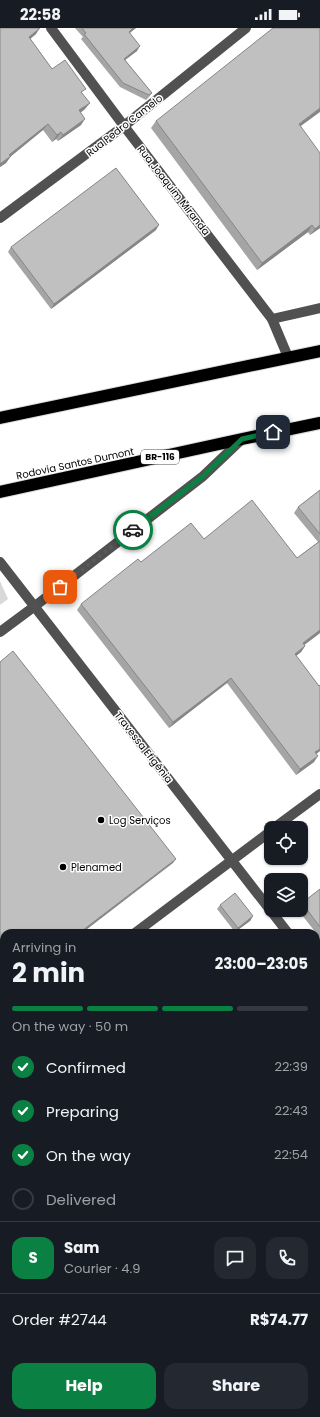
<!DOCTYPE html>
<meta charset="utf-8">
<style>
body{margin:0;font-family:Poppins,sans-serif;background:#242831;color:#f1f3f6;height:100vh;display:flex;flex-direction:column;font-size:15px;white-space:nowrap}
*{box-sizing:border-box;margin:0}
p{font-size:13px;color:#9ea1a6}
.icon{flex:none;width:22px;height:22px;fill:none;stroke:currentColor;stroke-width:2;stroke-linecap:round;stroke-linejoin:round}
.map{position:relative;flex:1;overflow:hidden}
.details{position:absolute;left:0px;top:901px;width:320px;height:488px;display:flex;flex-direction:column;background:#171b24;border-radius:12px 12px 0 0;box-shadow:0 1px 3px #0004}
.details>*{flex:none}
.controls{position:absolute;left:264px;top:793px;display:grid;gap:8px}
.controls a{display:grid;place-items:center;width:44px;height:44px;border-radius:8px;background:#171b24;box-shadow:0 1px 3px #0004;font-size:20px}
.pin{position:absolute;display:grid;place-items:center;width:34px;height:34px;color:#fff;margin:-17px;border-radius:8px;box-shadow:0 2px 6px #0006}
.courier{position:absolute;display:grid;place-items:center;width:40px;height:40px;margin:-20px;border:3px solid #0b8043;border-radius:50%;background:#fff;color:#222;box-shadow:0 1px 5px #0007}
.headline em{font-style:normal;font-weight:700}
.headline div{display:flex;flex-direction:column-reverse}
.headline{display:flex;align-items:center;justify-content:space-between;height:68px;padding:0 12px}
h1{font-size:26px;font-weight:700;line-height:30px}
.bar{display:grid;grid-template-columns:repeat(4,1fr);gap:6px 4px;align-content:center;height:48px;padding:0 12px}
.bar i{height:5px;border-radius:3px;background:#363941}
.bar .current{background:#0b8043}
.bar p{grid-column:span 4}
.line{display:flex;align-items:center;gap:10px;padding:0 12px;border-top:1px solid #363941}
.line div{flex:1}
.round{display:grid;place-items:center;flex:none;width:42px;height:42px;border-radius:12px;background:#242831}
ol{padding:0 12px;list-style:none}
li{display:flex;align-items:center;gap:12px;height:44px}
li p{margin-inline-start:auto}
li .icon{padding:4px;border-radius:50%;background:#0b8043;color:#fff;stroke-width:4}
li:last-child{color:#9ea1a6}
li i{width:22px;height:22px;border:2px solid #363941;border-radius:50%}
.primary-button{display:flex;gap:8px;margin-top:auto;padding:8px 12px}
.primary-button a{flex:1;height:46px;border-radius:12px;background:#0b8043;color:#fff;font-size:16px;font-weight:700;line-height:46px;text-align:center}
.primary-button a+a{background:#242831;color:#f1f3f6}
.status{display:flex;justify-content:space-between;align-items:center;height:28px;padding:0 20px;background:#171b24;direction:ltr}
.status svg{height:11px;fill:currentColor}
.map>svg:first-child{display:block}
</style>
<div class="status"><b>22:58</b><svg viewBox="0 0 49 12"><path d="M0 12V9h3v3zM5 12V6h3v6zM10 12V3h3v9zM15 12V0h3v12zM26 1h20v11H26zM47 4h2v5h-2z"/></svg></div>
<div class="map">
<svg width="320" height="1389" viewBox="0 0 320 1389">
<rect width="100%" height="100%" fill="#fff"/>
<path fill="#d8d8d8" d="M 0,553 L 8,571 L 0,577 Z"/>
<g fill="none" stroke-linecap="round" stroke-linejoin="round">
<g stroke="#dbdbdb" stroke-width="14">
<g id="highway">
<path d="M 0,390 L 320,323"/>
<path d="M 0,464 L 242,411 L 320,395"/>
</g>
</g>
<g stroke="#515151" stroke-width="10">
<path d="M 51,0 L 124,98 L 272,291 L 288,329"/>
<path d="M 0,190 L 124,98 L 246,0"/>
<path d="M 272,291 L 320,280"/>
<path d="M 0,534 L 288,905"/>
<path d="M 0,604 L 35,578 L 202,449 L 242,411"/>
<path d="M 274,800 L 320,766"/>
<path d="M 135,905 L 271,803"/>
<path d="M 316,941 L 320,946"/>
<path d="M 0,1007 L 4,1004"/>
<path d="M 0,1160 L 4,1165"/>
<path d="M 316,1184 L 320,1180"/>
<path d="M 0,1313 L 4,1310"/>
<path d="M 186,1385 L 189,1389"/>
<path d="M 88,1389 L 92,1385"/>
</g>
<use href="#highway" stroke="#000" stroke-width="12"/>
</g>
<g fill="#a5a5a5">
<path d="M 0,0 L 36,6 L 30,11 L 52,41 L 82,65 L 85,81 L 81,84 L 81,97 L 58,113 L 56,111 L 52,114 L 43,102 L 11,128 L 6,135 L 0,139 Z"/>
<path d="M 75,0 L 136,0 L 130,5 L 137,23 L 125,32 L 152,65 L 149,69 L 146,72 L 120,59 L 81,11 L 83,9 Z"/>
<path d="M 156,93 L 300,98 L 320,200 L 310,207 L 308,204 L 257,242 L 151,100 Z"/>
<path d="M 156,202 L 51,281 L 8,224 L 11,219 Z"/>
<path d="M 320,462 L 320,605 L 304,617 L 305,618 L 301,624 L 296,628 L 319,658 L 320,657 L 320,723 L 316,726 L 314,734 L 296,747 L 227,655 L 169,700 L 77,582 L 81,576 L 141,534 L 204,511 L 297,530 L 318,514 L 294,485 L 298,479 Z"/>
<path d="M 320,861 L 320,910 L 298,882 L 301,882 L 301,876 L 302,875 Z"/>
<path d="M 220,877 L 253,888 L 250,893 L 235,904 L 217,881 Z"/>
<path d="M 320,1204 L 320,1309 L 318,1211 L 316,1209 Z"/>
<path d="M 209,1385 L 296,1385 L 297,1386 L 320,1389 L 213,1389 Z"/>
</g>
<g fill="#868686">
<path d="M 40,0 L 36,6 L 24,16 L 29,9 Z"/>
<path d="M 133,0 L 136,0 L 125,8 Z"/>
<path d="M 140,18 L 137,23 L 121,35 L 124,31 Z"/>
<path d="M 90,75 L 85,81 L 75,89 L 79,82 Z"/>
<path d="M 320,80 L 320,84 L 294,103 L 299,96 Z"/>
<path d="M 85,91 L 81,97 L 58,113 L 63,107 Z"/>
<path d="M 48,96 L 43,102 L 10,129 L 11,128 L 6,135 L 0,139 L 0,136 L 9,127 Z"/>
<path d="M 61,104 L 56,111 L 52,114 L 57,107 Z"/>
<path d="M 159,197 L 156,202 L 51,281 L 54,276 Z"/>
<path d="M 312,197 L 308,204 L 257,242 L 262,235 Z"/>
<path d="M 320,197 L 320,200 L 310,207 L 315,201 Z"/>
<path d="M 320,602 L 320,605 L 299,621 L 303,615 Z"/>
<path d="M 305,618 L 301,624 L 291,632 L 295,626 Z"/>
<path d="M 231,650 L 227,655 L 169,700 L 173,694 Z"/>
<path d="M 320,721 L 320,723 L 311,730 L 315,724 Z"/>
<path d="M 318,728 L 314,734 L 296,747 L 300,741 Z"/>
<path d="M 176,831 L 173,835 L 82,905 L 79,905 Z"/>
<path d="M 253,888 L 250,893 L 235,904 L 238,900 Z"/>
<path d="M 4,962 L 4,964 L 0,967 L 0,965 Z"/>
<path d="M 4,1300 L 4,1304 L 0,1305 L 0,1303 Z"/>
<path d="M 320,1307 L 320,1309 L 316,1313 L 316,1311 Z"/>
<path d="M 64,1385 L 66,1385 L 62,1389 L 60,1389 Z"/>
</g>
<g fill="#c0c0c0" stroke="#868686">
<path d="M 0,0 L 40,0 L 29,9 L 52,41 L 65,32 L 86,61 L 81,64 L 90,75 L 79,82 L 85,91 L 63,107 L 61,104 L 57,107 L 48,96 L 9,127 L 11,128 L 0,136 Z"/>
<path d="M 82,0 L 133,0 L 129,4 L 140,18 L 124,31 L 152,65 L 149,67 L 123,55 L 84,6 L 86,5 Z"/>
<path d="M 273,0 L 320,0 L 320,80 L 299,96 L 320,125 L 320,197 L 315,201 L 312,197 L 262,235 L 156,93 Z"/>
<path d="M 116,140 L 159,197 L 54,276 L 11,219 Z"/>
<path d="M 320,462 L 320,506 L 298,479 Z"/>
<path d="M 252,472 L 297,530 L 320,513 L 320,602 L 303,615 L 305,618 L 295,626 L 319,658 L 320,657 L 320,721 L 315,724 L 318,728 L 300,741 L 231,650 L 173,694 L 81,576 L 138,531 L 141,534 L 191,495 L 204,511 Z"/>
<path d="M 13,623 L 176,831 L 79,905 L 4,905 L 4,962 L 0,965 L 0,634 Z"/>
<path d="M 320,861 L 320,899 L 302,875 Z"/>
<path d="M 235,865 L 253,888 L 238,900 L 220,877 Z"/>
<path d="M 0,1183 L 4,1188 L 4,1300 L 0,1303 Z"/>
<path d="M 320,1210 L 320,1307 L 316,1311 L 316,1213 Z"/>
<path d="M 0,1313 L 4,1314 L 4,1385 L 64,1385 L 60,1389 L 0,1389 Z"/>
<path d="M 320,1364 L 320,1389 L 221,1389 L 218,1385 L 296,1385 L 297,1386 L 298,1385 L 316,1385 L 316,1368 Z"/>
<path d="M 126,1385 L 158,1385 L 161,1389 L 122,1389 Z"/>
</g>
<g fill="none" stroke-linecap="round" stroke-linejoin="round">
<path stroke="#595959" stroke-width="4" stroke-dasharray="0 7.2" d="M 60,559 L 133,502"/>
<path stroke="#0b8043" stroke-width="5" d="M 133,502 L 202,449 L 242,411 L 273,404"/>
</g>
<g fill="#000" stroke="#fff" stroke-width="1.5">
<circle cx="101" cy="792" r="4"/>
<circle cx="63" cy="839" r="4"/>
</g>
<g text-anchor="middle" stroke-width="3" stroke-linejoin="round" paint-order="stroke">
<rect fill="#fff" stroke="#4c4c4c" stroke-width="1" x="141" y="422" width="38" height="14" rx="3"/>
<g font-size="9" font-weight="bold" fill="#000">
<text x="160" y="432">BR-116</text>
</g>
<g font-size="10" fill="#000" stroke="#fff">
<text transform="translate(124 97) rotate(-38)" y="4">Rua Pedro Camelo</text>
<text transform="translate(174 162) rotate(52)" y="4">Rua Joaquim Miranda</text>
<text transform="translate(75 435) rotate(-12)" y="4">Rodovia Santos Dumont</text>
<text transform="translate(144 719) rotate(52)" y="4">Travessa Efigênia</text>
</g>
<g font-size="10" fill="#000" stroke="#fff" text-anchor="start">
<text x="109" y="796">Log Serviços</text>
<text x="71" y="843">Plenamed</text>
</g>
</g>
</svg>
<div class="controls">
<a><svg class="icon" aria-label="locate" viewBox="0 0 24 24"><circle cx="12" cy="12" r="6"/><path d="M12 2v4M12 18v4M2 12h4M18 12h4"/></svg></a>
<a><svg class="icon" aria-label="layers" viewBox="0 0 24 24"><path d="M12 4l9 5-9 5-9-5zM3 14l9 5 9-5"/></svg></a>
</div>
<div class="pin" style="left:60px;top:559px;background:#ea580c"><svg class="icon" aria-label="bag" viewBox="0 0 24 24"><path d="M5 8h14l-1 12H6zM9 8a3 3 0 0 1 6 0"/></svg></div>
<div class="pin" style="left:273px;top:404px;background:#1f2937"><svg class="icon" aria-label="home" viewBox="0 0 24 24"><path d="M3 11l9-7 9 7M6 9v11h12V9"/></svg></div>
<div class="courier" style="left:133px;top:502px"><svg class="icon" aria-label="car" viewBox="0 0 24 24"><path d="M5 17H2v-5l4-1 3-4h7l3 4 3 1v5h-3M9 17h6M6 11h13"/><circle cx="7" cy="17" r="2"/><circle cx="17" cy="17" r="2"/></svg></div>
<section class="details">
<div class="headline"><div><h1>2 min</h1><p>Arriving in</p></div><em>23:00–23:05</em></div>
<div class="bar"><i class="current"></i><i class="current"></i><i class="current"></i><i></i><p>On the way · 50 m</p></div>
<ol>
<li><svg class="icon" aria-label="check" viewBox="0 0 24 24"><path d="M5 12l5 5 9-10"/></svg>Confirmed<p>22:39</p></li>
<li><svg class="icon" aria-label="check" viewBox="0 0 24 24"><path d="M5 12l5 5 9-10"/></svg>Preparing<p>22:43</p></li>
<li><svg class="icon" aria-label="check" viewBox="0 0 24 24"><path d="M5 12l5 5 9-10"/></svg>On the way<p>22:54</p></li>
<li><i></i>Delivered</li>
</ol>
<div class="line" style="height:72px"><b class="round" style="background:#0b8043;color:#fff">S</b><div><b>Sam</b><p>Courier · 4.9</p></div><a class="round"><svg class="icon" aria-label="chat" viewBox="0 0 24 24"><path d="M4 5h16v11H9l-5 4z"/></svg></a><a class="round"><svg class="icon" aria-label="phone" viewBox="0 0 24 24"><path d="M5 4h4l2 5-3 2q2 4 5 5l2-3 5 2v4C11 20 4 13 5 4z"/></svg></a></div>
<div class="line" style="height:52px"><div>Order #2744</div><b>R$74.77</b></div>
<div class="primary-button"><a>Help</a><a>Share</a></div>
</section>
</div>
